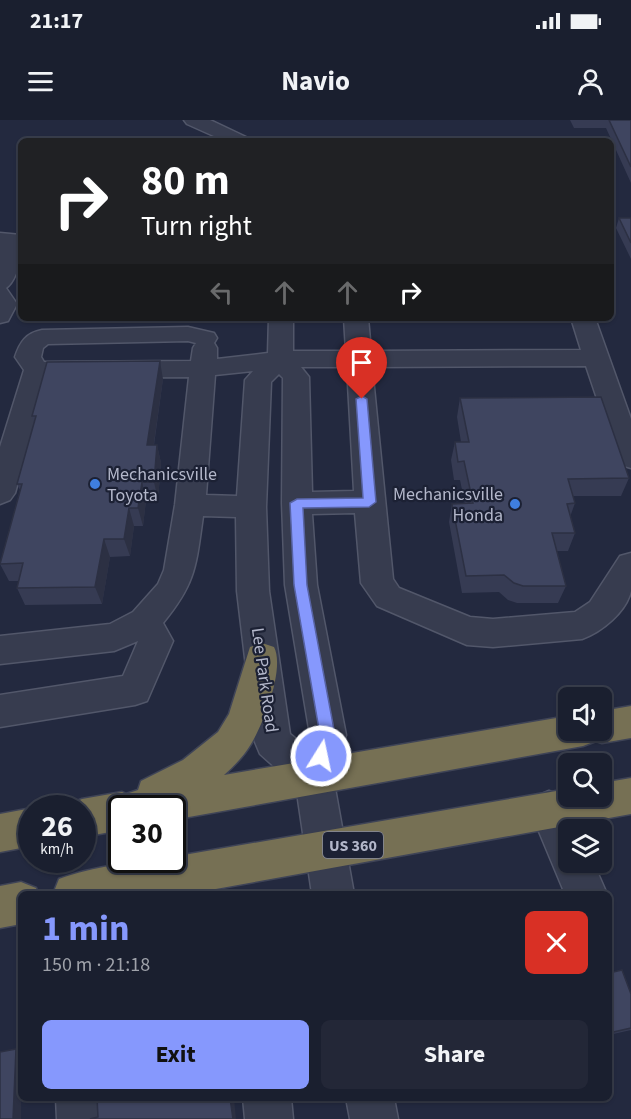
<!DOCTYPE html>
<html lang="en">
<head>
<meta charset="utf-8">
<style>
	body { margin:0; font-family:"Source Sans 3",sans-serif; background:#232737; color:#f1f3f6; height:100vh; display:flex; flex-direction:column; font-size:22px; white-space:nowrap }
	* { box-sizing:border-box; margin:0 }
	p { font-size:20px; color:#9fa2aa }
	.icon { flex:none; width:33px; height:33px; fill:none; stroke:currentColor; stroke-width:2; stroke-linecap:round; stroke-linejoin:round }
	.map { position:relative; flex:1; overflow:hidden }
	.sheet { position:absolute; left:18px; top:771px; width:594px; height:210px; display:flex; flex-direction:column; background:#1a1f2f; border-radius:9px; box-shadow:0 2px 4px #0004,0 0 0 2px #383d4b }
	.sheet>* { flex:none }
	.top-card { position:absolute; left:18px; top:18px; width:596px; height:183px; border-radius:9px; box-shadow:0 2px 4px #0004,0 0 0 2px #383d4b; background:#202124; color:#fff; overflow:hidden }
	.controls { position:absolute; left:558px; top:567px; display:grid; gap:12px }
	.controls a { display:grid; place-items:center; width:54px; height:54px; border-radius:9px; background:#1a1f2f; box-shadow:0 2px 4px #0004,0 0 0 2px #383d4b; font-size:30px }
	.speed { position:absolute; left:18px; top:675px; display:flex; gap:12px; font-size:30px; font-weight:700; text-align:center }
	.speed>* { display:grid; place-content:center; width:78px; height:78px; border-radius:50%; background:#1a1f2f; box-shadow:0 2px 4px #0004,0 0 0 2px #383d4b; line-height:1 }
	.speed small { font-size:15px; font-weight:400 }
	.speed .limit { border:3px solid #111; border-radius:9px; background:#fff; color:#111 }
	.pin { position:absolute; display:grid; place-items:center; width:51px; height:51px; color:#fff; margin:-62px -26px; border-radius:50% 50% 50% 0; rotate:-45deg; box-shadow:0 0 6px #0007 }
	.pin .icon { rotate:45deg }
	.me { position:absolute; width:66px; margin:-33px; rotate:10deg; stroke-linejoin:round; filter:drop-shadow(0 0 4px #0008) }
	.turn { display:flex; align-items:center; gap:21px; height:126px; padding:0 24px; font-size:27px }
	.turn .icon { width:78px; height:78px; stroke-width:2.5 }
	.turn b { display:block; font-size:42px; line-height:51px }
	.lanes { display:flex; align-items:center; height:57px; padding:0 24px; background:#0003; justify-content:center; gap:30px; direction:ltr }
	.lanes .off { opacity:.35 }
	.round { display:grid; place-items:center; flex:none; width:63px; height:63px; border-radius:9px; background:#232737 }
	.head { display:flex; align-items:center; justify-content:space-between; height:102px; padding:0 24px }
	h1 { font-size:36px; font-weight:700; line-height:45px; color:#8698fd }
	.cta { display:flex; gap:12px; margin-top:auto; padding:12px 24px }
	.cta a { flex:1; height:69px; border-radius:9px; background:#8698fd; color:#111; font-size:24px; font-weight:700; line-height:69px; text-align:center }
	.cta a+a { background:#232737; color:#f1f3f6 }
	.status { display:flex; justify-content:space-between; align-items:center; height:42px; padding:0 30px; background:#1a1f2f; direction:ltr }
	.status svg { height:16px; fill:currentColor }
	header { display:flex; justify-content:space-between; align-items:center; height:78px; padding:0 24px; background:#1a1f2f; font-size:27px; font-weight:700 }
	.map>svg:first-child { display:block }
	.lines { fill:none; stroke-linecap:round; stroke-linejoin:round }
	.minor-casing { stroke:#52576a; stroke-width:3 }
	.highway-casing { stroke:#3f4457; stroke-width:3 }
	.minor { fill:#373c4f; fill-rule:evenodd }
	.highway { fill:#767054; fill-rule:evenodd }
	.wall { fill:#363b53 }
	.shaded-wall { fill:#2c3043 }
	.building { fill:#3f4560; stroke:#2c3043; stroke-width:1.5 }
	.route { fill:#8698fd; stroke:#5763a4; stroke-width:1.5 }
	.shop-dot { fill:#3f7fe0; stroke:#1c2134; stroke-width:2 }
	.labels { text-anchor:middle; stroke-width:4.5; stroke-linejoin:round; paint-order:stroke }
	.shield { fill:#1c2134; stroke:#868a9d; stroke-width:1.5 }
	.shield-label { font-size:16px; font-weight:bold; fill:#b3b7ca }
	.poi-label { font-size:18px; fill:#b3b7ca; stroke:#1c2134; text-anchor:start }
	.street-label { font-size:18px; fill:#b3b7ca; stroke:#1c2134 }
</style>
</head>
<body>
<div class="status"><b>21:17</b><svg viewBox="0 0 49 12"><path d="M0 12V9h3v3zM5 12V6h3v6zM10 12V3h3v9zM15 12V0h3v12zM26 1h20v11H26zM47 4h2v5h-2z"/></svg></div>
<header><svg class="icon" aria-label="menu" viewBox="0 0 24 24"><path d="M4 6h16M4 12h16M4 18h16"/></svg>Navio<svg class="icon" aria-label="person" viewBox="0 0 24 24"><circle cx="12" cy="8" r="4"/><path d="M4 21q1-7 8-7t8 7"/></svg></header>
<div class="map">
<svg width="631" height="999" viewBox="0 0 631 999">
	<rect width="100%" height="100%" fill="#23293f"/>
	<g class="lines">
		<g class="minor-casing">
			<path id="minor" d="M184 0H210L246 17 248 21H225L187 4Z
				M0 113 21 115C21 131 20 158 6 168L17 184 8 201 0 203Z
				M269 198H293V231H346L344 198H368L371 231 581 230 571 198H595L631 299V348L621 345 617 338 586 246 372 247 393 459 399 468 470 497 493 499 575 492 590 482 620 436 631 433C631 445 631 459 631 471 626 492 602 512 582 519L493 527 467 525 377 486 361 463 355 393 312 394 317 465 346 615 333 657 354 774H312L296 666 260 634 255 622 237 471 236 397 203 396C196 446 196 463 163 503L173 521 147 581 135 585 0 607V575L123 556 138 521 114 531 0 544V516L110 504 133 492 158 464 164 450 175 385 189 257 47 258 15 373 10 380 0 384V327L24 250 15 237C20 222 26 213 42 210L188 207 214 213 217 218 214 223 217 228V239L268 233ZM188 221 196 223 193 228 191 241 44 242 41 237 43 228 48 224ZM301 247H347L354 371 312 372 309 257ZM253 251 245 260 237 376 206 375 215 255ZM279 254 283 258 282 383 285 465 310 615 306 627 290 614 269 471 266 387 271 262Z
				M549 671 563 677 577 710H568V742H593L607 774H565L530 690 535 677Z
				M56 978H104L105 999H57Z
				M243 978H291L293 999H245Z
				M346 978H394L398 999H350Z"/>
		</g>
		<g class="highway-casing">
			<path id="highway" d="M262 523 274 527C285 548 264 603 251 624 244 636 234 646 224 655L568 596V610H602V591L631 586V618L602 623 596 621 583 626 172 700V688H122V710L82 717V688H67L68 685 82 679 122 672 126 674 138 670 141 661 183 640 218 612 229 594 250 527Z
				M631 658V694L188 774H53L59 759C91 747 139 740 172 740V737L568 669V676H602V663Z
				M32 688V726L0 732V694Z
				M21 762 36 768 38 774H21V804L0 808V766Z"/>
		</g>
		<use href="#minor" class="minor"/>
		<use href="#highway" class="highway"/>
	</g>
	<path class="wall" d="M570 0H631V63L606 8H574Z
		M619 98H631V139L616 108Z
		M163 259 154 325H157L161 343 158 380H146L143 406H134L130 436 110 437 102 484 25 485 17 468 19 461H9L0 444 20 370 17 364 34 302 32 296Z
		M460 278 629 358 621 376H573L575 383 570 397 575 413 568 431H557L566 466 558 483H517L508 480 499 472 462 473 449 402 452 384H465L460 360H454L451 340 455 322H461L457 297Z
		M609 853 631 874V910L609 915Z"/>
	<path class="shaded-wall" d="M160 241 163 259 151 343 147 325Z
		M157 325 161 343 158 380 154 362Z
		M142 362 146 380 143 406 138 388Z
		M129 388 134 406 130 436 124 419Z
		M104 419 110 437 102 484 95 467Z
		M16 929 21 931V999H13Z
		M230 978H234L236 999H233Z"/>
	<path class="building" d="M609 0H631V47Z
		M619 98H631V123Z
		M160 241 147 325H157L154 362H142L138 388H129L124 419H104L95 467 17 468 23 443 0 444 22 364H17L36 296H32L47 242Z
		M601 277 629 358 568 359 575 383 567 384 575 413H552L566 466H523L514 463 504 455 466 456 452 384 473 383 464 341 458 342 455 322H469L460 278Z
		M622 850 631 874V908L609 913V853Z
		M16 929 13 999H0V932Z
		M97 978H230L233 999H90L98 997Z"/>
	<path class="route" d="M362 276 367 279 376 382 369 387 303 388 307 465 335 615 327 641 321 644 316 641 313 636 320 615 294 465 290 383 297 379 363 378 356 279Z"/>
	<g class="shop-dot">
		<circle cx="95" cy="364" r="6"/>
		<circle cx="515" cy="384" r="6"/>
	</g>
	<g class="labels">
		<rect class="shield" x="323" y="712" width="60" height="26" rx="4.5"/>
		<g class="shield-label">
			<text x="353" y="731">US 360</text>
		</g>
		<g class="poi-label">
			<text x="107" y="360">Mechanicsville<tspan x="107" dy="21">Toyota</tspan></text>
			<text x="503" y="380" text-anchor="end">Mechanicsville<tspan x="503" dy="21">Honda</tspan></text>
		</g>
		<g class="street-label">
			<text transform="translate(265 560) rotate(82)" y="6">Lee Park Road</text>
		</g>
	</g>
</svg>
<div class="controls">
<a><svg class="icon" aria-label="sound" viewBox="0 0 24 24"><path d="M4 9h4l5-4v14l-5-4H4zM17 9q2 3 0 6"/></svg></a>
<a><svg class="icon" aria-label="search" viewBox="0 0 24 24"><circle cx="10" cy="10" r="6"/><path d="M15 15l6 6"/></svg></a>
<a><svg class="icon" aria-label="layers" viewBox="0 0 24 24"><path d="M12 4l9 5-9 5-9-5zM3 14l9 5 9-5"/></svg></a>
</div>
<div class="speed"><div>26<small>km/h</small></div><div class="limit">30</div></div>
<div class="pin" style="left:362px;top:279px;background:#d93025"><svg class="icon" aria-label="arrive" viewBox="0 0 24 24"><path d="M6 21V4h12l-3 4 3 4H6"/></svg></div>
<svg class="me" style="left:321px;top:636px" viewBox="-20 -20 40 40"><circle r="17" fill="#8698fd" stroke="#fff" stroke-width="3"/><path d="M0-11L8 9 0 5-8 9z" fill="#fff"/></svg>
<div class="top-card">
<div class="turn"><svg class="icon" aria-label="right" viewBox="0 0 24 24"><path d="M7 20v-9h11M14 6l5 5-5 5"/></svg><div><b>80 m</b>Turn right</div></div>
<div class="lanes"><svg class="icon off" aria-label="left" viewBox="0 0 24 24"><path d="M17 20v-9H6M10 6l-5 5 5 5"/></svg><svg class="icon off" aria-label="ahead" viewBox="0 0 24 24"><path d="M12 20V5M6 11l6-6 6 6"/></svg><svg class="icon off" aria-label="ahead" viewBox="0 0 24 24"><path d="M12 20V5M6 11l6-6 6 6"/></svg><svg class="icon" aria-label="right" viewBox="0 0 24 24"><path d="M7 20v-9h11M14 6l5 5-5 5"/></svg></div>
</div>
<section class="sheet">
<div class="head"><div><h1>1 min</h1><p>150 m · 21:18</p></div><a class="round" style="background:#d93025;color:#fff"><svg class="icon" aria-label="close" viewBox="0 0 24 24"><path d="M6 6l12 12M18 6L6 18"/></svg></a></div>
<div class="cta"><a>Exit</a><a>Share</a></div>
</section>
</div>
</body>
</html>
